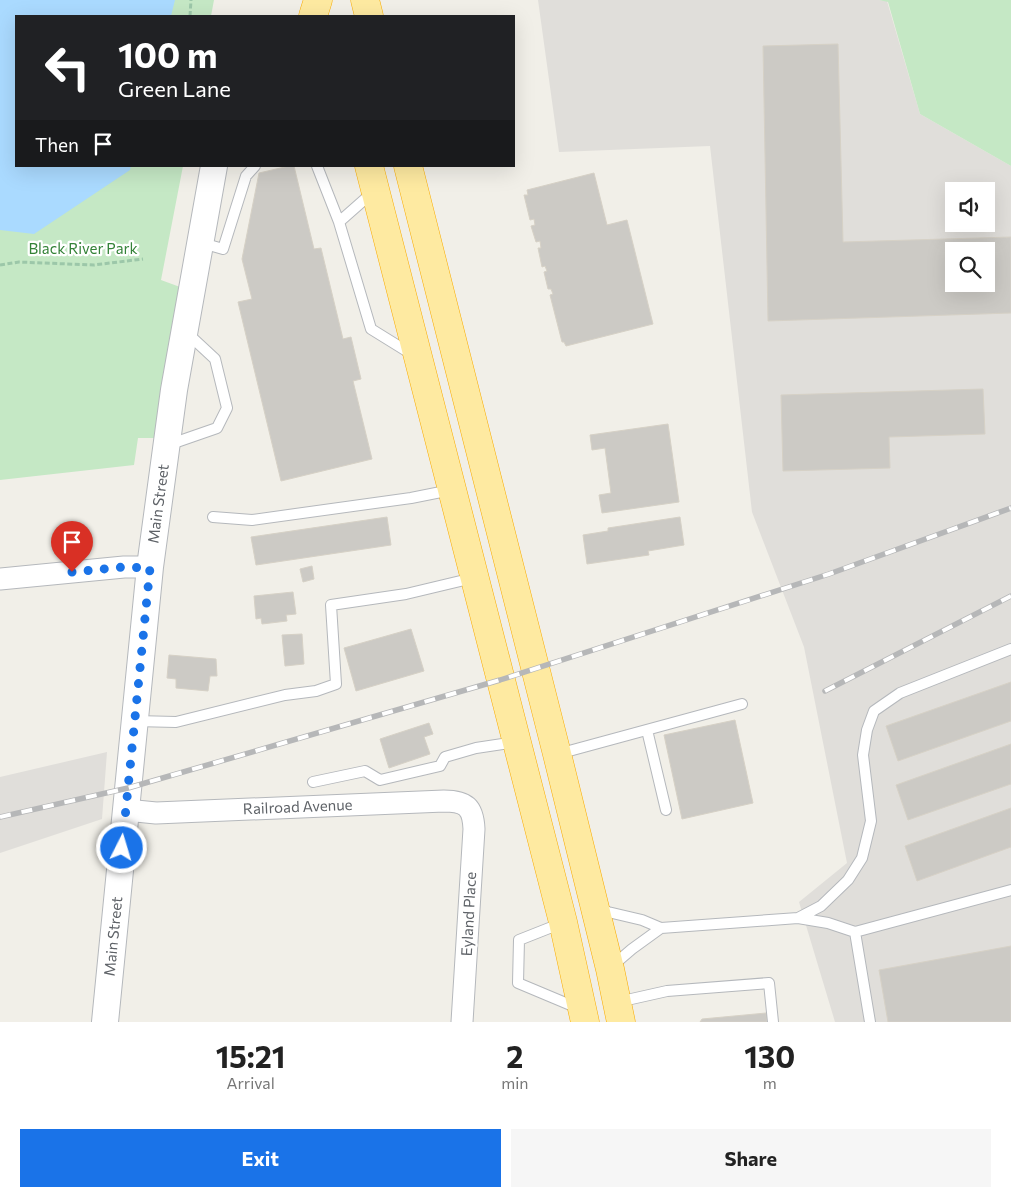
<!DOCTYPE html>
<html lang="en">
<head>
<meta charset="utf-8">
<style>
	body { margin:0; font-family:Commissioner,sans-serif; background:#f6f6f6; color:#222; height:100vh; display:flex; flex-direction:column; font-size:19px; white-space:nowrap }
	* { box-sizing:border-box; margin:0 }
	p { font-size:16px; color:#767676 }
	.icon { flex:none; width:28px; height:28px; fill:none; stroke:currentColor; stroke-width:2; stroke-linecap:round; stroke-linejoin:round }
	.map { position:relative; height:1022px; overflow:hidden }
	.panel { display:flex; flex-direction:column; background:#fff; flex:1 }
	.panel>* { flex:none }
	.top-card { position:absolute; left:15px; top:15px; width:500px; height:152px; border-radius:0px; box-shadow:0 5px 20px #0002; background:#202124; color:#fff; overflow:hidden }
	.controls { position:absolute; left:945px; top:182px; display:grid; gap:10px }
	.controls a { display:grid; place-items:center; width:50px; height:50px; border-radius:0px; background:#fff; box-shadow:0 5px 20px #0002; font-size:25px }
	.pin { position:absolute; display:grid; place-items:center; width:42px; height:42px; color:#fff; margin:-51px -21px; border-radius:50% 50% 50% 0; rotate:-45deg; box-shadow:0 0 5px #0007 }
	.pin .icon { rotate:45deg }
	.me { position:absolute; width:55px; margin:-28px; rotate:5deg; stroke-linejoin:round; filter:drop-shadow(0 0 4px #0008) }
	.turn { display:flex; align-items:center; gap:18px; height:105px; padding:0 20px; font-size:22px }
	.turn .icon { width:65px; height:65px; stroke-width:2.5 }
	.turn b { display:block; font-size:35px; line-height:42px }
	.then { display:flex; align-items:center; height:48px; padding:0 20px; background:#0003; gap:10px; font-size:19px }
	.eta { display:flex; justify-content:space-evenly; align-items:center; height:85px; text-align:center }
	.eta b { font-size:30px; font-weight:700; line-height:35px }
	.primary-button { display:flex; gap:10px; margin-top:auto; padding:10px 20px }
	.primary-button a { flex:1; height:58px; border-radius:0px; background:#1a73e8; color:#fff; font-size:20px; font-weight:700; line-height:58px; text-align:center }
	.primary-button a+a { background:#f6f6f6; color:#222 }
	.map>svg:first-child { display:block }
	.industrial { fill:#e0deda; fill-rule:evenodd }
	.green { fill:#c5e8c5 }
	.water { fill:#aadaff }
	.building { fill:#cccac5; stroke:#d6d1c6; fill-rule:evenodd }
	.lines { fill:none; stroke-linecap:round; stroke-linejoin:round }
	.service-casing { stroke:#b5b8bc; stroke-width:12 }
	.minor-casing { stroke:#b5b8bc; stroke-width:23 }
	.tertiary-casing { stroke:#b5b8bc; stroke-width:28 }
	.trunk-casing { stroke:#f9ab00; stroke-width:29 }
	.path { stroke:#9cc7a9; stroke-width:3; stroke-dasharray:5 2.5; stroke-linecap:butt }
	.service { stroke:#fff; stroke-width:10 }
	.minor { stroke:#fff; stroke-width:21 }
	.tertiary { stroke:#fff; stroke-width:26 }
	.trunk { stroke:#feeaa1; stroke-width:28 }
	.rail-casing { stroke:#b6b7b8; stroke-width:5.5 }
	.rail { stroke:#fff; stroke-width:4; stroke-dasharray:11; stroke-linecap:butt }
	.route { stroke:#1a73e8; stroke-width:9; stroke-dasharray:0 16.2 }
	.labels { text-anchor:middle; stroke-width:4.5; stroke-linejoin:round; paint-order:stroke }
	.park-label { font-size:15px; fill:#348238; stroke:#fff }
	.street-label { font-size:15px; fill:#5f6368; stroke:#fff }
</style>
</head>
<body>
<div class="map">
<svg width="1011" height="1022" viewBox="0 0 1011 1022">
	<rect width="100%" height="100%" fill="#f1efe8"/>
	<path class="industrial" d="M538 0H879L887 1 920 114 1011 166V1022H835L799 902 847 863 804 647 752 512 710 146 559 152ZM954 191H986V224H954ZM954 251H986V284H954Z
		M107 752 102 819 0 853V777Z"/>
	<path class="green" d="M0 0H214L211 16H16V166H183L161 280 180 287 157 438H138L134 465 0 480Z
		M879 0H1011V166L920 114 888 2Z"/>
	<path class="water" d="M0 0H175L171 16H16V166H131L130 170 34 234 0 230Z"/>
	<path class="building" d="M838 44 843 242 1011 237V313L768 321 763 46ZM954 251H986V284H954Z
		M289 166H294L314 249 321 248 343 339 351 337 361 379 353 381 372 459 281 481 238 302 252 299 242 259 259 173Z
		M594 173 607 225 627 220 653 324 566 346 564 342H562L550 295 553 294 551 289H548L544 272 547 271 545 266 542 267 538 248H541L540 241 536 242 531 226 535 225 534 219 530 220 524 195H528L527 190Z
		M983 389 985 434 889 437 890 468 783 471 781 395Z
		M668 424 679 502 602 513 599 495 611 493 605 448 592 450 590 435Z
		M387 517 391 545 256 565 251 537Z
		M680 517 684 545 648 551 649 555 587 564 583 535 608 531V528Z
		M312 566 314 579 303 582 300 569Z
		M293 592 296 614 286 615 287 621 262 624 261 618 256 619 254 596Z
		M411 629 424 671 356 691 344 648Z
		M302 634 304 664 285 666 282 635Z
		M169 655 216 659 217 676H210L208 691 176 688V679L167 678Z
		M1011 682V721L898 761 886 726Z
		M735 720 753 803 682 819 664 735Z
		M429 723 433 734 424 737 430 754 389 768 380 739Z
		M1011 744V784L908 820 896 785Z
		M1011 808V847L917 881 905 846Z
		M1011 946V1022H888L879 970Z
		M766 1013 767 1022H700L702 1019Z"/>
	<g class="lines">
		<g class="service-casing">
			<path id="service" d="M317 166 339 222 373 192
				M339 222 371 329 413 355
				M202 243 223 249 246 176 255 166
				M168 445 217 428 227 408 215 359 187 333
				M213 517 252 520 411 498 451 490
				M135 721 176 722 285 695 316 691 336 684 331 605 406 594 473 578
				M647 730 666 810
				M558 754 742 704
				M313 782 365 771 380 780 440 766 445 757 476 748 516 742
				M598 907 608 912 642 920 661 928 798 918 828 923 855 932 1011 890
				M798 918 821 906 848 880 862 858 871 821 863 755 867 730 874 711 900 693 1011 649
				M562 923 519 940 518 983 580 1009
				M855 932 870 1022
				M611 967 632 949 661 928
				M618 1002 667 991 769 983 773 1022"/>
		</g>
		<g class="minor-casing">
			<g id="minor">
				<path d="M0 579 124 567H150"/>
				<path id="s1" d="M126 810 156 813 444 801C466 801 473 807 474 829L462 1022"/>
			</g>
		</g>
		<g class="tertiary-casing">
			<g id="tertiary">
				<path id="s2" d="M105 1022 150 567 174 390 214 166"/>
			</g>
		</g>
		<g class="trunk-casing">
			<path id="trunk" d="M365 0 369 16
				M313 16 318 0
				M369 166 563 922 585 1022
				M408 166 557 754 610 969 621 1022"/>
		</g>
		<path class="path" d="M190 16 191 0
			M0 265 19 262 94 265 143 259"/>
		<use href="#service" class="service"/>
		<use href="#minor" class="minor"/>
		<use href="#tertiary" class="tertiary"/>
		<use href="#trunk" class="trunk"/>
		<g class="rail-casing">
			<path id="rail" d="M825 691 1011 596
				M0 817 128 788 500 680 829 574 1011 508"/>
		</g>
		<use href="#rail" class="rail"/>
	</g>
	<g class="lines">
		<path class="route" d="M72 572 124 567 150 568 122 848"/>
	</g>
	<g class="labels">
		<g class="park-label">
			<text x="83" y="254">Black River Park</text>
		</g>
		<g class="street-label">
			<text dy="5" stroke="none"><textPath href="#s2" startOffset="521">Main Street</textPath></text>
			<text dy="5" stroke="none"><textPath href="#s1" startOffset="172">Railroad Avenue</textPath></text>
			<text transform="translate(469 914) rotate(-87)" y="5">Eyland Place</text>
			<text dy="5" stroke="none"><textPath href="#s2" startOffset="86">Main Street</textPath></text>
		</g>
	</g>
</svg>
<div class="controls">
<a><svg class="icon" aria-label="sound" viewBox="0 0 24 24"><path d="M4 9h4l5-4v14l-5-4H4zM17 9q2 3 0 6"/></svg></a>
<a><svg class="icon" aria-label="search" viewBox="0 0 24 24"><circle cx="10" cy="10" r="6"/><path d="M15 15l6 6"/></svg></a>
</div>
<div class="pin" style="left:72px;top:572px;background:#d93025"><svg class="icon" aria-label="arrive" viewBox="0 0 24 24"><path d="M6 21V4h12l-3 4 3 4H6"/></svg></div>
<svg class="me" style="left:122px;top:848px" viewBox="-20 -20 40 40"><circle r="17" fill="#1a73e8" stroke="#fff" stroke-width="3"/><path d="M0-11L8 9 0 5-8 9z" fill="#fff"/></svg>
<div class="top-card">
<div class="turn"><svg class="icon" aria-label="left" viewBox="0 0 24 24"><path d="M17 20v-9H6M10 6l-5 5 5 5"/></svg><div><b>100 m</b>Green Lane</div></div>
<div class="then">Then<svg class="icon" aria-label="arrive" viewBox="0 0 24 24"><path d="M6 21V4h12l-3 4 3 4H6"/></svg></div>
</div>
</div>
<section class="panel">
<div class="eta">
<div><b>15:21</b><p>Arrival</p></div>
<div><b>2</b><p>min</p></div>
<div><b>130</b><p>m</p></div>
</div>
<div class="primary-button"><a>Exit</a><a>Share</a></div>
</section>
</body>
</html>
